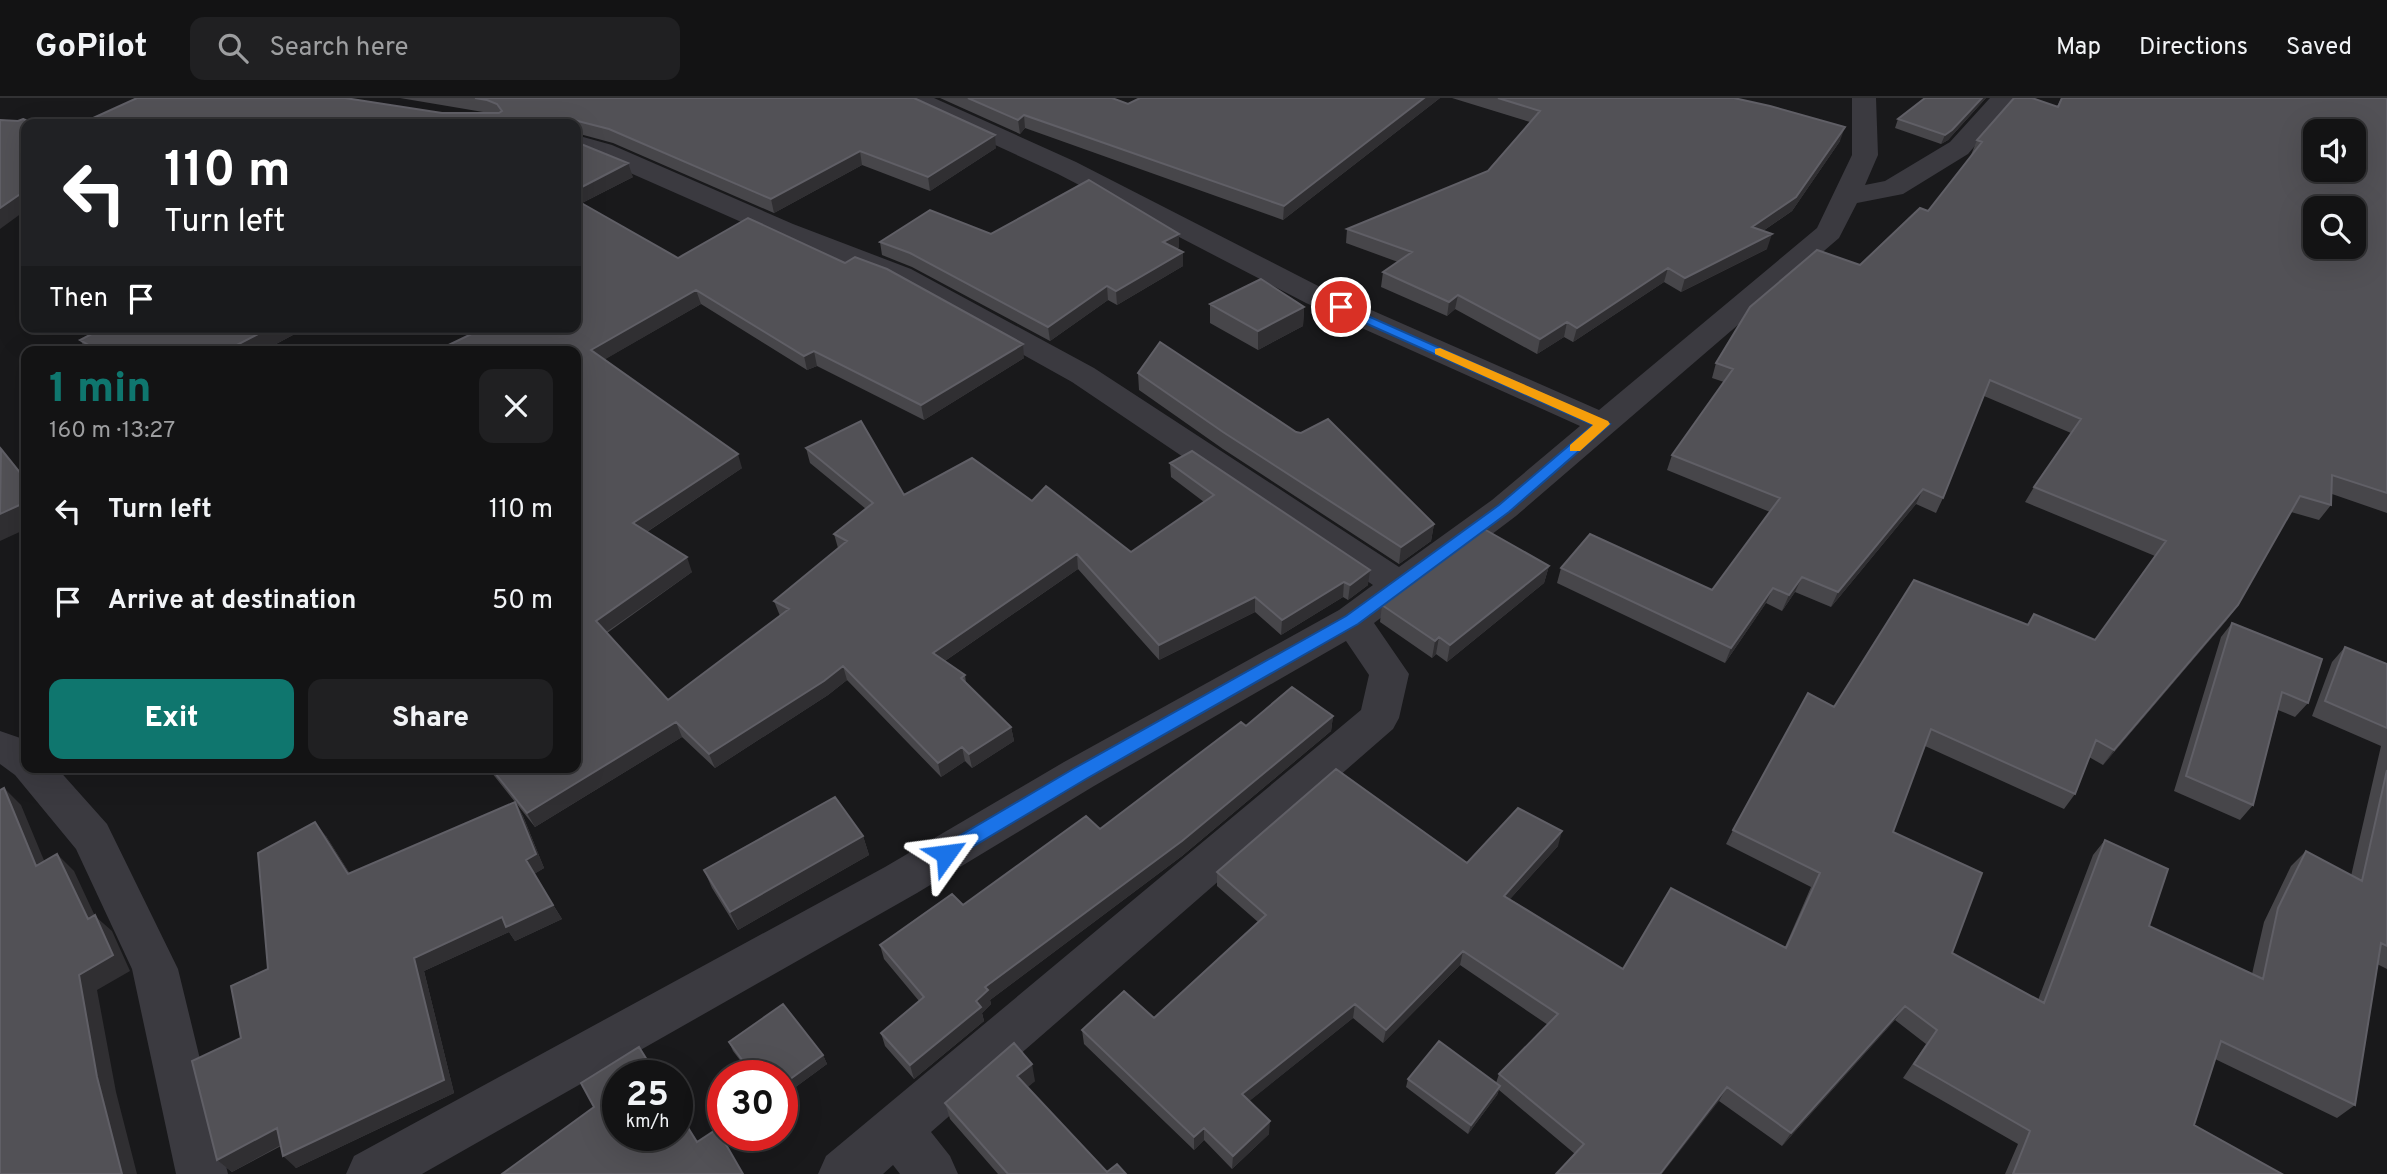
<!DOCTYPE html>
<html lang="en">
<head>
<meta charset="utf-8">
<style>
	body { margin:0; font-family:Overpass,sans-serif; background:#202022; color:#f1f3f6; height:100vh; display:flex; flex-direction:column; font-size:26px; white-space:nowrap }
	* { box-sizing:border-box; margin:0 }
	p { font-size:23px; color:#9d9ea0 }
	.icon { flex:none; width:38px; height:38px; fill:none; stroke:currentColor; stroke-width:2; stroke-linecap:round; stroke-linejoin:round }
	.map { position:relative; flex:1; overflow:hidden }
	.drawer { position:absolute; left:21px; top:248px; width:560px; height:427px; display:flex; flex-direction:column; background:#131314; border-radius:14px; box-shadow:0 7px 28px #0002,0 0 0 2px #323234 }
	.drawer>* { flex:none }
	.banner { position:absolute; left:21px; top:21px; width:560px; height:214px; border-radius:14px; box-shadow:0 7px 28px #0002,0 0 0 2px #323234; background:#202124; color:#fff; overflow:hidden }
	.buttons { position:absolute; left:2303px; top:21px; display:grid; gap:14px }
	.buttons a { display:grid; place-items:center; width:63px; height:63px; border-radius:14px; background:#131314; box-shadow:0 7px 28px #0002,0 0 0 2px #323234; font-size:35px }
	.speed { position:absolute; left:602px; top:962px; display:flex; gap:14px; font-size:35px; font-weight:700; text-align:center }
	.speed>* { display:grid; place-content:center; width:91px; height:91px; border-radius:50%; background:#131314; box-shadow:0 7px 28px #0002,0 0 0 2px #323234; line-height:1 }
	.speed small { font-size:18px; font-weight:400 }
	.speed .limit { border:10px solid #d22; background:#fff; color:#111 }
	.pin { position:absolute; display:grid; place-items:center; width:60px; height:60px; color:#fff; margin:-30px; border:4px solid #fff; border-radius:50%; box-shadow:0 2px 7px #0007 }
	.me { position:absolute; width:77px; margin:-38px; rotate:59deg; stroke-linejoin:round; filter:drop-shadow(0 0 5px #0008) }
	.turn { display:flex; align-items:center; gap:24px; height:147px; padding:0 28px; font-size:32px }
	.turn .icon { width:91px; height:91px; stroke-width:2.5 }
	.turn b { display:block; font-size:49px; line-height:60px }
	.then { display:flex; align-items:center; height:66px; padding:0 28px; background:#0003; gap:14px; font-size:26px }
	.round { display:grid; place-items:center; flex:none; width:74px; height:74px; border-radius:14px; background:#202022 }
	.overview { display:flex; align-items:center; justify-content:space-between; height:119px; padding:0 28px }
	h1 { font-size:42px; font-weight:800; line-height:52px; color:#0f766e }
	.action { display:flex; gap:14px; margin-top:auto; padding:14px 28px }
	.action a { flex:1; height:80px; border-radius:14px; background:#0f766e; color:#fff; font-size:28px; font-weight:800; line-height:80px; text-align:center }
	.action a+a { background:#202022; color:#f1f3f6 }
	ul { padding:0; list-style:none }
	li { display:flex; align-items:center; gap:21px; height:91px; padding:0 28px }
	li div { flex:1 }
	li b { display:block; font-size:26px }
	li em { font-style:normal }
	header { display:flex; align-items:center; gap:42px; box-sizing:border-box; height:98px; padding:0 35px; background:#131314; border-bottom:2px solid #323234 }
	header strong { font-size:33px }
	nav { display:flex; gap:38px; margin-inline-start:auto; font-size:24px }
	.search { width:490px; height:63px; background:#202022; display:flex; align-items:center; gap:18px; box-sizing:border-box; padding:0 24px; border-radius:14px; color:#9d9ea0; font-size:26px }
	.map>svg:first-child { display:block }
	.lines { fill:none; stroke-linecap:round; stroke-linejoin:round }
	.street { fill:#3b3a40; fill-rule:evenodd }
	.wall { fill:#47464a }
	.shaded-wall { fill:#302f32 }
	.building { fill:#525156; stroke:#605f66; stroke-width:2; fill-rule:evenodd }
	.route { fill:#1a73e8; stroke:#114b97; stroke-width:2 }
	.slow { fill:#f59e0b }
</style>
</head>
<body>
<header>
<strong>GoPilot</strong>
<div class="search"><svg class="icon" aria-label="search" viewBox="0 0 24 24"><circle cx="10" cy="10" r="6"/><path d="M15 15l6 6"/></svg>Search here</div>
<nav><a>Map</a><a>Directions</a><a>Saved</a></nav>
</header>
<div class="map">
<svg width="2387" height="1076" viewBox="0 0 2387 1076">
	<rect width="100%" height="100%" fill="#19191b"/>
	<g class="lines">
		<path class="street" d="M901 0H934L1076 64 1328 193 1599 312 1817 130 1852 57V0H1876L1878 57 1865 87 1885 83 1950 44 1990 0H2016L1968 56 1903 96 1857 105 1839 140 1516 418 1374 525 1409 576 1399 620 1393 631 931 1034 950 1058 958 1076H900L893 1067 883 1076H818L826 1058 1361 612 1369 577 1346 543 1094 688 917 795 422 1076H346L354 1058 885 769 1064 664 1339 512 1373 487 1072 284 891 183 773 138 594 59 576 53V37L612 47 793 126 911 171 1094 270 1399 469 1492 402 1580 328 1306 205 1058 76 904 5Z
			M0 633 26 642V670H57L107 726 178 871 228 1076H176L132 871 76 751 15 677 0 666Z"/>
	</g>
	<path class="wall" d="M400 0H914L996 50 930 93 862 67 774 115 613 45 576 35V26H80L442 15H489Z
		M940 0H1112L1128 6 1140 0H1440L1283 122 1025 30 1020 36Z
		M1452 0H1734L1840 43 1792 113 1763 133 1767 151 1681 194 1664 184 1573 244 1564 239 1537 256 1455 211 1447 218 1381 189 1383 174 1398 164 1346 145 1347 131 1488 73 1530 24Z
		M1925 0H1986L1948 42 1941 46 1895 30 1898 21Z
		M2061 0H2387V415L2332 396 2331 407 2319 422 2291 414 2238 507 2226 523 2103 667 2089 659 2075 696 2064 711 1925 648 1893 734 1952 855 2038 902 2093 757 2105 742 2149 828 2252 876 2264 824 2291 768 2306 753 2351 778 2381 648 2312 618 2332 564 2345 549 2387 566V871L2377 866 2355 1007 2337 1020 2215 961 2194 1027 2282 1076H2005L2018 1046 1903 980 1926 946 1895 922 1782 1048 1719 1003 1575 1056 1499 992 1497 997 1468 1036 1406 989 1408 981 1496 985 1499 976 1548 927 1460 867 1383 945 1353 920 1249 1003 1269 1036 1232 1071 1204 1042 1194 1052 1084 946 1082 932 1154 920 1258 824 1217 788V774L1467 765 1558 748 1510 801 1623 871 1785 849 1811 789 1726 746 1733 732 1834 609 2027 527 2034 516 2095 542 2155 458 2025 404 2034 389 2071 335 1984 298 1943 400 1936 415 1916 406 1831 509 1795 494 1782 513 1766 505 1725 565 1557 485 1561 470 1712 492 1770 414 1667 372 1672 357 1724 284 1712 280 1716 265 1860 167 1928 113 1972 57H1971L1977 42 2057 9Z
		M576 44 633 79 582 105 678 160 1024 260 924 322 817 268 807 272 701 206 605 261 742 370 647 434 692 474 607 535 668 602 780 518 774 503 838 450 834 436 866 411 810 365 806 350 904 397 1032 403 1131 454 1204 404 1171 379 1170 365 1368 487 1348 502 1343 499 1281 537 1255 514 1159 562 1078 471 945 563 965 577 966 585 1011 629 1014 643 972 670 965 663 941 679 847 582 828 597 715 670 682 639 535 729 516 705 523 718 544 770 534 776 562 821 515 843 509 834 424 873 454 995 296 1070 281 1048 232 1074 217 1062 241 940 268 871 326 738 350 776 515 704 488 670H576V254L480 232 476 229H576Z
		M991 136H1179V149L1177 151 1183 154V168L1117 207 1108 202 1050 243 912 169 882 157 880 144Z
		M1210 206 1304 209 1303 228 1258 252 1210 225Z
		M105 229H308L261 254H88L80 242Z
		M1138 275 1296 334 1434 426 1431 443 1399 466 1223 351 1139 292Z
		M1549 468 1544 485 1447 564 1436 556 1432 560 1380 524 1382 507Z
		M2232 525 2308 605 2295 619 2278 612 2253 707 2240 722 2174 693 2221 539Z
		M1333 618 1331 633 1182 758 990 902 991 906 982 915 984 923 914 981 885 948 881 935 919 903 884 861 880 847 963 807 1100 731 1246 628Z
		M863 738 869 757 738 832 712 790 704 772Z
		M729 944 823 957 827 966 782 999V978H752L733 953Z
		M1035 983 1027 989 1107 1074 1126 1076H998L950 1021 945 1005Z"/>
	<path class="shaded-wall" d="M1424 0H1440L1283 122 1284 108Z
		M1982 0H1986L1948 42 1941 46 1945 37Z
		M1024 17 1025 30 1020 36 1018 22Z
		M1845 29 1840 43 1792 113 1748 143 1752 129Z
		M995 37 996 50 930 93 928 79Z
		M860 53 862 67 774 115 771 101Z
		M628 65 633 79 576 108V92Z
		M26 92V112L0 131V110Z
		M1179 136V149L1164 157 1163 144Z
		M1772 136 1767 151 1681 194 1685 180Z
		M1183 154V168L1117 207 1116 193Z
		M1668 170 1664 184 1573 244 1577 230Z
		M1107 188 1108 202 1050 243 1048 229Z
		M696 192 701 206 597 266 591 252Z
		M1458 197 1455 211 1447 218 1449 204Z
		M1304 209 1303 228 1258 252V233Z
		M1567 224 1564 239 1537 256 1540 241Z
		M272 229H308L261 254H230L229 251Z
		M1023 246 1024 260 924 322 921 307Z
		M814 253 817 268 807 272 804 258Z
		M738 356 742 370 639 439 633 425Z
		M1923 391 1916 406 1831 509 1838 494Z
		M26 404V431L0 443V416Z
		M1434 426 1431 443 1399 466 1401 449Z
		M1077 456 1078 471 936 569 933 555Z
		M687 459 692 474 602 537 596 523Z
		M1549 468 1544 485 1447 564 1450 547Z
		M1370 472 1368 487 1348 502 1350 487Z
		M1802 479 1795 494 1782 513 1789 497Z
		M1344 484 1343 499 1281 537 1282 522Z
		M1773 490 1766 505 1725 565 1731 550Z
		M1255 499V514L1159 562V547Z
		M2238 507 2226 523 2103 667 2114 652Z
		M1439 539 1436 556 1432 560 1435 543Z
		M843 568 847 582 828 597 715 670 709 656Z
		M1333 618 1331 633 1182 758 990 902 991 906 982 915 984 923 914 981 910 967 976 903 985 889Z
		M676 624 682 639 535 729 527 715Z
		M1011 629 1014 643 972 670 969 656Z
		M962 649 965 663 941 679 938 665Z
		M381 670H391L384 674Z
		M4 690 21 707 53 784 36 768Z
		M515 704 523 718 544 770 534 776 526 762Z
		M315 724 326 738 359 790 348 776Z
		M1562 733 1558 748 1500 812 1504 798Z
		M863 738 869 757 738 832 730 814Z
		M57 756 74 773 95 818 112 833 130 873 97 892 116 994 137 1076H122L97 979 79 877 88 821Z
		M553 807 562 821 515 843 509 834 424 873 454 995 296 1070 283 1058 414 860 502 819Z
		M1463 853 1460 867 1383 945 1386 932Z
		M1355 906 1353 920 1242 1009V996Z
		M1905 908 1895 922 1782 1048 1791 1035Z
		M823 957 827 966 782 999V987Z
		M1032 966 1035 983 1021 995 1017 978Z
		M1500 988 1497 997 1468 1036 1471 1027Z
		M1727 989 1719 1003 1662 1076H1660Z
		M1270 1023 1269 1036 1232 1071 1233 1058Z
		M277 1030 290 1042 232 1074 217 1062Z
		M1204 1030V1042L1194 1052V1039Z"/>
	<path class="building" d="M137 0H345L442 15H499L502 13 497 6 487 2 475 0H914L995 37 928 79 860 53 771 101 609 31 570 21V26H80Z
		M968 0H1112L1128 6 1140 0H1424L1284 108 1024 17 1018 22Z
		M1498 0H1734L1770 8 1845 29 1796 99 1752 129 1772 136 1685 180 1668 170 1577 230 1567 224 1540 241 1458 197 1449 204 1383 174 1412 154 1347 131 1488 73 1540 13Z
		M1925 0H1982L1952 32 1945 37 1898 21Z
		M2014 0H2032L2058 9 2062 0H2387V395L2332 377 2331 407 2300 398 2238 507 2114 652 2096 642 2075 696 1931 631 1893 734 1982 775 1952 855 2044 905 2105 742 2168 771 2149 828 2263 881 2278 810 2306 753 2362 783 2387 672V848L2381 845 2355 1007 2221 943 2194 1027 2282 1076H2013L2030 1033 1914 966 1937 932 1905 908 1791 1035 1727 989 1660 1076H1556L1584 1046 1499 976 1558 916 1463 853 1386 932 1355 906 1242 996 1270 1023 1233 1058 1204 1030 1194 1039 1082 932 1124 893 1154 920 1266 817 1217 774 1336 671 1467 765 1518 710 1562 733 1504 798 1623 871 1671 790 1786 850 1820 775 1733 732 1808 595 1834 609 1914 482 2028 527 2034 516 2095 542 2166 443 2034 389 2081 321 1990 282 1943 400 1923 391 1838 494 1802 479 1789 497 1773 490 1731 550 1561 470 1590 436 1712 492 1780 400 1672 357 1733 271 1716 265 1750 209 1817 152 1860 167 1920 110 1928 113 1982 44 1977 42ZM2315 33H2354V72H2315ZM2315 110H2354V149H2315Z
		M23 21 30 24 67 26H26V92L0 110V22L18 23Z
		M576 44 628 65 576 92Z
		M1089 82 1179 136 1163 144 1183 154 1116 193 1107 188 1048 229 910 155 880 144 930 112 991 136Z
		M576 102 678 160 748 120 845 165 855 159 887 171 1023 246 921 307 814 253 804 258 696 192 591 252 738 356 633 425 687 459 596 523 668 602 789 511 774 503 847 443 834 436 873 405 806 350 861 323 904 397 972 360 1032 403 1046 388 1131 454 1214 397 1170 365 1192 353 1370 472 1350 487 1344 484 1282 522 1255 499 1159 547 1077 456 933 555 965 577 961 580 1011 629 969 656 962 649 938 665 843 568 824 583 709 656 676 624 527 715 491 670H576V482L580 480 576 476V254H434L486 229H576Z
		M1261 181 1304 209 1258 233 1210 206Z
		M105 229H272L229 251 231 254H101L80 242Z
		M1160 244 1296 334 1301 335 1328 321 1434 426 1401 449 1223 334 1138 275Z
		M1 351 26 382V404L0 416Z
		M1484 431 1549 468 1450 547 1439 539 1435 543 1382 507Z
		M2232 525 2322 561 2308 605 2282 594 2253 707 2186 678Z
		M2345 549 2387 566V630L2325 603Z
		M1292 589 1333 618 1182 743 985 889 988 892 976 903 981 909 910 967 881 935 924 899 880 847 952 796 963 807 1086 718 1100 731 1241 624 1246 628Z
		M4 690 36 768 57 756 88 821 95 817 113 857 79 877 97 979 122 1076H0V692Z
		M835 699 863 738 730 814 704 772Z
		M515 704 536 756 526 762 553 807 506 829 502 819 414 860 444 982 283 1058 277 1030 217 1062 192 963 241 940 231 888 268 871 258 755 315 724 348 776Z
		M783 906 823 957 782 987V978H754L729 944Z
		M1439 943 1500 988 1471 1027 1408 981Z
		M1014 945 1032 966 1017 978 1107 1074 1117 1066 1126 1076H1008L945 1005Z
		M639 949 657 978H618V1038H677V1012L697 1044 717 1031 743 1076H502L594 1009 581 985Z"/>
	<path class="route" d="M1341 206 1610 326 1509 414 1358 526 1086 681 952 761 946 763 939 761 936 756 939 750 1073 671 1346 518 1499 407 1593 327 1336 212V207Z"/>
	<path class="slow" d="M1440 250 1608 323 1610 326 1580 353H1570V347L1593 327 1435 256V251Z"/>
</svg>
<div class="buttons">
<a><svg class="icon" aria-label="sound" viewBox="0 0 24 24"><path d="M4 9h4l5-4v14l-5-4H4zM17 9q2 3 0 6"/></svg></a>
<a><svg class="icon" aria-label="search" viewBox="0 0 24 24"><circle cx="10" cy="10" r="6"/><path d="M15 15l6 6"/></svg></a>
</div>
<div class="speed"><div>25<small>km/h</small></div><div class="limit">30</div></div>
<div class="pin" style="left:1341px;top:209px;background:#d93025"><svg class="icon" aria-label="arrive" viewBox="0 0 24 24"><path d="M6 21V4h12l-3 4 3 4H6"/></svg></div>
<svg class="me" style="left:946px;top:756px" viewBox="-20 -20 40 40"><path d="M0-17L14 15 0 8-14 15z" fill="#1a73e8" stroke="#fff" stroke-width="4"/></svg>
<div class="banner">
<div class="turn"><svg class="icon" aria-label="left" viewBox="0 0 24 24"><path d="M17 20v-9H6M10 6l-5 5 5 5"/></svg><div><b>110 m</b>Turn left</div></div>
<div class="then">Then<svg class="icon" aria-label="arrive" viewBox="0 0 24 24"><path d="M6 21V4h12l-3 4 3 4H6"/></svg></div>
</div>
<section class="drawer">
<div class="overview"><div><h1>1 min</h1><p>160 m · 13:27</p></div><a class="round"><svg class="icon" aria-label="close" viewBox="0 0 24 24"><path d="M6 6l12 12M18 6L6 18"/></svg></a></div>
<ul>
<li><svg class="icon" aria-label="left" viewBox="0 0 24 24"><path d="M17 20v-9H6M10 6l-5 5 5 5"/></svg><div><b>Turn left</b></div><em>110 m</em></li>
<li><svg class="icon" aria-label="arrive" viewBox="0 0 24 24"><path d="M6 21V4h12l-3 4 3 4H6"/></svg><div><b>Arrive at destination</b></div><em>50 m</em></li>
</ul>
<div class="action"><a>Exit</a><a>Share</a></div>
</section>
</div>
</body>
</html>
